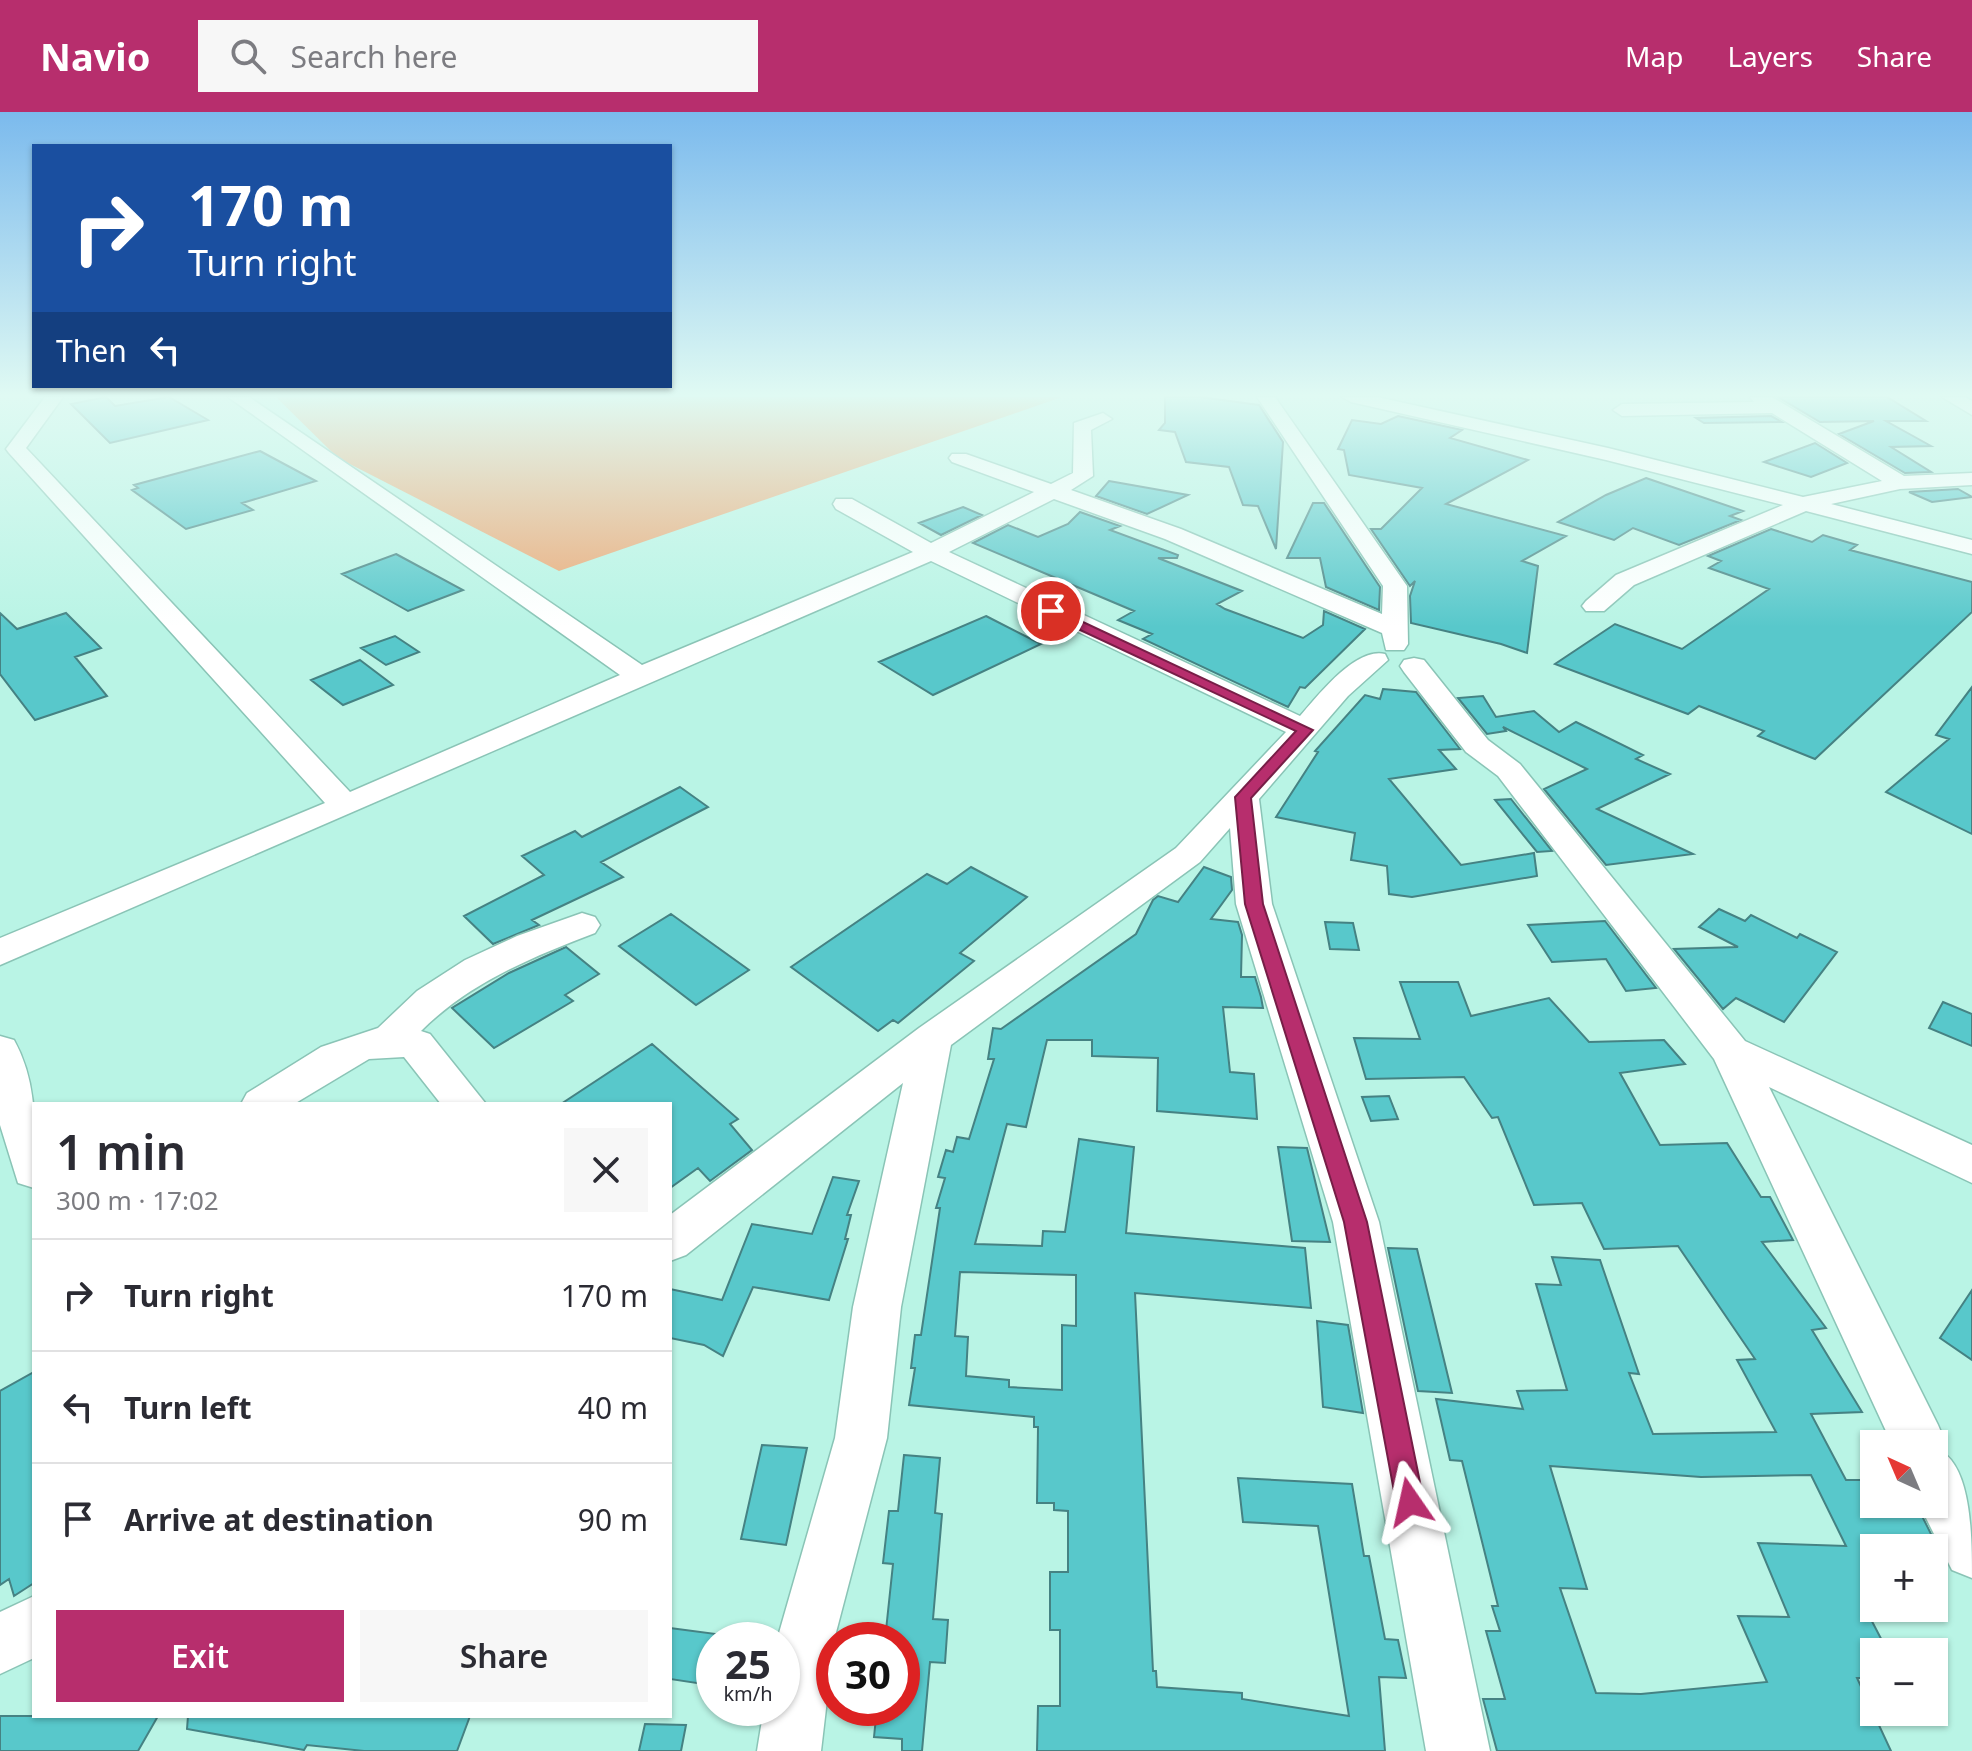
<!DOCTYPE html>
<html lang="en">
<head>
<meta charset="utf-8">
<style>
	body { margin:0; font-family:"Noto Sans",sans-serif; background:#f7f7f7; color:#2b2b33; height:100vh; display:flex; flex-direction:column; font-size:30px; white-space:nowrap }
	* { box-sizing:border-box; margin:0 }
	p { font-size:26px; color:#7c7c81 }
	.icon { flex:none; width:44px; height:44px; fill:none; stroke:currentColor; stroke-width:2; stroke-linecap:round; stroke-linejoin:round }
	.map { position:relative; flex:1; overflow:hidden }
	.side { position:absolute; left:32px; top:990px; width:640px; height:616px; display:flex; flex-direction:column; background:#fff; border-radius:0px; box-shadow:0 2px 6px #0004 }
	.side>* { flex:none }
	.top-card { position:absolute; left:32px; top:32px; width:640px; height:244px; border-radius:0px; box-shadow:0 2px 6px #0004; background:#1a4fa0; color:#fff; overflow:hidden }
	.needle { width:52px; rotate:316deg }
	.buttons { position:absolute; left:1860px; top:1318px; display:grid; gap:16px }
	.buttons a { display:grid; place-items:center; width:88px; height:88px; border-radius:0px; background:#fff; box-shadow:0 2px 6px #0004; font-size:40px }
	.speed { position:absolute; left:696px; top:1510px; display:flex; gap:16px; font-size:40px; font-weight:700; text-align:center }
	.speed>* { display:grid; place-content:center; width:104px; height:104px; border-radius:50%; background:#fff; box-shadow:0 2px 6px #0004; line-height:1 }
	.speed small { font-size:20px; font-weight:400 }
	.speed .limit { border:12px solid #d22; background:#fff; color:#111 }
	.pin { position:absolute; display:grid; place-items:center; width:68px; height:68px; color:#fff; margin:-34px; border:4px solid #fff; border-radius:50%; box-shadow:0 2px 8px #0007 }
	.me { position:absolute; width:88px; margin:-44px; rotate:349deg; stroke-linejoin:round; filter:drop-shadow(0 0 6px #0008) }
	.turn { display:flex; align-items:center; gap:28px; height:168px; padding:0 24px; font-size:36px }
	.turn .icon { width:104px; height:104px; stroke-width:2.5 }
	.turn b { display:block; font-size:56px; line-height:68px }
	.then { display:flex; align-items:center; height:76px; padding:0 24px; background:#0003; gap:16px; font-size:30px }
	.round { display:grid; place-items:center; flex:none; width:84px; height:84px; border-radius:0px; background:#f7f7f7 }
	.head { display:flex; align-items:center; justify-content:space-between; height:136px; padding:0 24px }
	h1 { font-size:48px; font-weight:600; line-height:60px }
	.primary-button { display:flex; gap:16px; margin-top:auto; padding:16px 24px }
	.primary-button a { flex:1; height:92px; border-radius:0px; background:#b72e6d; color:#fff; font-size:32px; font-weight:600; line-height:92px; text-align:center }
	.primary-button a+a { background:#f7f7f7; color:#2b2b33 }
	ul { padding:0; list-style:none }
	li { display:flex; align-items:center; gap:24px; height:112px; padding:0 24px; border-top:2px solid #e1e1e2 }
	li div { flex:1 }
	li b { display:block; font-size:30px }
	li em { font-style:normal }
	header { display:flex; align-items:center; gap:48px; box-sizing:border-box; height:112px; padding:0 40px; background:#b72e6d; color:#fff }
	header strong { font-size:38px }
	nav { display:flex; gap:44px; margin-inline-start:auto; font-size:28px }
	.search { width:560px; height:72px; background:#f7f7f7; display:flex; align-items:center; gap:20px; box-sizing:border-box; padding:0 28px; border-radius:0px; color:#7c7c81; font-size:30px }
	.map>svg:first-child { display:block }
	.green { fill:#eca875 }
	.building { fill:#58c8cb; stroke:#458283; stroke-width:2; fill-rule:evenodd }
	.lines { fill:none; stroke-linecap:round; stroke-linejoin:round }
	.minor-casing { stroke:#8ac4b6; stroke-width:3 }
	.minor { fill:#fff; fill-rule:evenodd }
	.route { fill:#b72e6d; stroke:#771e47; stroke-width:2 }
</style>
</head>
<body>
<header>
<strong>Navio</strong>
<div class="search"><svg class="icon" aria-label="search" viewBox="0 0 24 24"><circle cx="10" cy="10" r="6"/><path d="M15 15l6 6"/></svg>Search here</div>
<nav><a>Map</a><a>Layers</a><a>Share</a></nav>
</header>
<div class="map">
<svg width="1972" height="1639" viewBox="0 0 1972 1639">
	<rect width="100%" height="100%" fill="#b9f4e5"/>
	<path class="green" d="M276 285H1062L559 459 338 346Z"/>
	<path class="building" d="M106 285 115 294 169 285 208 308 110 331 71 292Z
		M1165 285H1200L1259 293 1283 330 1276 437 1258 394 1243 393 1229 355 1186 350 1175 320 1159 318 1165 311Z
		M1778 285H1887L1926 309H1886L1931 334 1891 335 1931 360 1905 361 1839 322 1874 309 1820 310Z
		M1398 304 1462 318 1450 326 1528 348 1446 392 1566 424 1522 449 1538 454 1527 541 1501 532 1411 511 1410 484 1415 469 1410 474 1371 417H1381L1422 376 1349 363 1344 338 1338 337 1352 308 1381 312Z
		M1771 304 1782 310 1704 311 1696 306Z
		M1815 331 1847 351 1811 365 1764 350Z
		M260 339 316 369 242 391 253 398 186 417 132 378 138 376 134 373Z
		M1646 366 1743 399 1730 404 1741 408 1679 433 1633 416 1614 428 1558 410 1606 383Z
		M1109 369 1188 383 1147 402 1096 384Z
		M1958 377 1972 385 1932 390 1909 380Z
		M1313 391H1324L1380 475 1379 498 1326 475 1320 446H1287Z
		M963 395 982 403 941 423 919 411Z
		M1080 400 1120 414 1110 418 1178 443 1177 446H1158L1242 479 1217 492 1225 497 1303 526 1323 513 1324 499 1365 517 1305 576 1300 575 1288 595 1143 527 1152 522 1118 508 1134 499 973 431 1008 413 1038 425 1068 412Z
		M1771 417 1812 430 1823 423 1857 433 1850 438 1972 470V500L1815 647 1758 624 1764 619 1699 594 1688 602 1555 552 1615 512 1682 537 1769 477 1709 456 1721 449 1708 444Z
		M396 442 463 478 408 499 342 462Z
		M0 501 17 517 66 501 101 536 75 545 107 584 35 608 0 562Z
		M986 504 1041 532 933 583 879 550Z
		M395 524 419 540 386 553 361 536Z
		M360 548 393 573 343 593 311 568Z
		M1972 575V722L1886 680 1949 627 1936 623Z
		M1383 577 1416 580 1460 637 1439 638 1456 657 1389 667 1461 753 1534 741 1537 764 1412 785 1389 782 1387 754 1351 748 1355 721 1276 705 1318 640 1315 639 1365 583 1380 587Z
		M1483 584 1496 605 1534 599 1559 620 1576 610 1643 643 1636 647 1670 662 1597 697 1693 742 1606 753 1544 677 1587 657 1503 615 1506 619 1487 622 1458 586Z
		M680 675 708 695 601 750 623 765 532 808 539 813 493 832 464 804 544 763 522 744 575 719 582 725Z
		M1511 687 1552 739 1537 740 1495 688Z
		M971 755 1027 785 960 841 974 849 898 911 893 908 878 919 791 855 927 762 947 772Z
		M1204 755 1231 765 1232 778 1211 807 1238 810 1242 823 1241 865H1255L1261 885 1263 896 1223 895 1230 960 1254 962 1257 1007 1157 999 1158 946 1092 944V928H1047L1026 1015 1007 1012 975 1132 1042 1134 1043 1119 1065 1120 1079 1027 1134 1035 1126 1121 1305 1136 1311 1196 1135 1181 1153 1559H1156L1157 1575 1242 1581V1587L1349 1604 1318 1414 1243 1410 1238 1366 1352 1372 1364 1444H1369L1385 1527 1398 1528 1406 1566 1379 1565 1385 1639H1037L1038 1594H1060V1518H1050V1460H1068V1399L1054 1398V1391H1037L1038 1315H1034V1305L909 1293 915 1256H911L915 1223H921L940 1096H936L945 1066 938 1065 946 1038 953 1040 957 1025 969 1027 994 947H988L993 916 1001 917 1136 822 1153 788 1158 784 1178 790ZM960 1160 1076 1163V1214L1062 1213V1278L1009 1275V1268L966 1264 968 1225 955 1224Z
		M1719 797 1745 809 1751 803 1797 826 1800 822 1837 840 1784 910 1736 886 1723 897 1674 837 1738 835 1699 815Z
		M671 802 749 858 696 893 619 834Z
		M1605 809 1656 876 1626 879 1606 847 1552 850 1528 813Z
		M1325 810 1353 811 1359 838 1330 837Z
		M566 835 599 862 565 883 573 889 494 936 452 896 509 861Z
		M1400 870H1458L1471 904 1549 886 1589 930 1664 928 1685 952 1620 961 1660 1033 1727 1031 1761 1085H1770L1793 1128 1762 1130 1826 1216 1812 1218 1862 1300 1811 1302 1846 1368H1874V1392H1916L1938 1436H1874V1496H1865L1888 1540H1874V1566H1857L1891 1639H1497L1483 1587H1505L1486 1519H1500L1492 1494H1498L1462 1349 1450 1348 1436 1287 1523 1297 1517 1279 1567 1278 1536 1172 1561 1173 1552 1145 1600 1148 1639 1262 1629 1261 1653 1322 1776 1320 1737 1248 1755 1247 1678 1134 1604 1137 1582 1091 1534 1093 1498 1005 1492 1006 1464 965 1366 967 1354 926 1420 927ZM1550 1354 1701 1365 1811 1363 1846 1434 1758 1431 1789 1505 1738 1504 1767 1570 1641 1582 1596 1581 1560 1476 1587 1477Z
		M1943 890 1972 902V934L1929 916Z
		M652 932 738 1007 730 1012 752 1038 710 1069 698 1056 670 1076V992H561Z
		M1389 984 1398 1007 1371 1009 1362 985Z
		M1278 1035 1307 1036 1330 1130 1292 1129Z
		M833 1065 859 1069 847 1103H851L845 1127H848L829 1188 753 1175 723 1244 704 1233 670 1226V1177L722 1188 752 1112 812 1122Z
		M1388 1136 1417 1137 1452 1281 1418 1279Z
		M1972 1178V1248L1940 1226Z
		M1317 1209 1348 1213 1363 1301 1323 1295Z
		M34 1260V1471L14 1484 9 1467 0 1473V1279Z
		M762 1333 807 1336 786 1433 741 1427Z
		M904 1343 940 1346 935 1401 942 1402 933 1507 948 1508 945 1551 930 1550 922 1639H902V1627L874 1625 877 1596H902V1528H885L893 1452 883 1451 889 1399H898Z
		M670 1516 716 1522 703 1572 670 1567Z
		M0 1604H158L138 1639H0Z
		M188 1604H470L457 1639H364L307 1633 304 1638 187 1617Z
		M645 1612 686 1613 681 1639H639Z"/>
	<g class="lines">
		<g class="minor-casing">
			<path id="minor" d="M45 285H63L26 336 350 680 620 563 228 285H249L642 553 913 440 836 397 833 392 836 387H852L931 431 1034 380 952 350 949 346 952 342H966L1051 372 1073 361 1074 311 1103 301 1112 307 1091 318 1093 364 1071 378 1181 417 1382 502 1383 474 1257 285H1275L1407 474 1408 532 1404 538H1386L1382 521 1165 427 1054 387 949 440 1300 604C1318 584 1355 535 1385 542L1388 548 1348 584 1259 687 1272 792 1379 1110 1490 1639H1426L1333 1110 1236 792 1230 716 1200 750 951 933 901 1195 887 1326 834 1528 821 1639H757L764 1596H782V1528H777L835 1326 853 1195 903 971 686 1143 670 1149V1103L919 916 1176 736 1286 620 931 449 0 853V826L325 691 9 341 6 337Z
				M1342 285H1377L1608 336 1803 385 1882 369 1772 301 1622 304 1613 298 1622 292 1754 290 1750 285H1772L1904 364 1972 361V373L1900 377 1831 392 1972 428V442L1806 399 1634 473 1604 499H1586L1582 494 1586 489 1616 463 1783 393 1606 348 1351 290Z
				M1942 285H1965L1972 289V303Z
				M1414 546 1424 548 1488 628 1520 652 1745 929 1972 1033V1071L1769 975 1938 1313 1946 1332 1942 1340C1972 1358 1972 1429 1972 1466L1952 1458 1919 1392H1934V1332H1892L1714 947 1498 664 1466 640 1404 560 1400 554 1404 548Z
				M582 801 595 805 600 813 595 821C532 845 469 871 421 919L430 922 486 992H441L404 945 369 947 294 992H241L247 981 321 935 378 916 417 879 465 848 517 824Z
				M0 924 14 928C40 975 34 1023 34 1076L18 1071 0 1013Z
				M34 1484V1546L0 1562V1500Z"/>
		</g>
		<use href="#minor" class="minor"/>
	</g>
	<linearGradient id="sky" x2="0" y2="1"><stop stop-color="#7bbaed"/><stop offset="0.55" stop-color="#e0faf3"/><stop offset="1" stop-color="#e0faf3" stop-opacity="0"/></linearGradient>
	<rect width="1972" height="515" fill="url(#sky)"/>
	<path class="route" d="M1051 495 1313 618 1251 686 1263 792 1367 1110 1424 1390 1420 1400 1410 1404 1400 1400 1396 1390 1344 1110 1245 792 1235 685 1296 619 1046 502V496Z"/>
</svg>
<div class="buttons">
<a><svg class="needle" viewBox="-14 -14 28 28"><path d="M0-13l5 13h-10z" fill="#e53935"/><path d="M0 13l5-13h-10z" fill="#7c7c81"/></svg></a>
<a>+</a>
<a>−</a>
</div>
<div class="speed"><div>25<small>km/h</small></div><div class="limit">30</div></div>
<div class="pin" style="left:1051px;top:499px;background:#d93025"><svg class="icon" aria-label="arrive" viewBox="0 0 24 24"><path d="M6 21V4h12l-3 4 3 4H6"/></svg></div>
<svg class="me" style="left:1410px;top:1390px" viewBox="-20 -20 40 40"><path d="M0-17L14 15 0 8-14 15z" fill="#b72e6d" stroke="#fff" stroke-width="4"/></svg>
<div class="top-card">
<div class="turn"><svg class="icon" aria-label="right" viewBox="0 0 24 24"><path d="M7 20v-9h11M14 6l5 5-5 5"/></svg><div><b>170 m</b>Turn right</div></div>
<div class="then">Then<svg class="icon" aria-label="left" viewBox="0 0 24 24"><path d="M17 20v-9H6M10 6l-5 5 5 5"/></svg></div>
</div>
<section class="side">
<div class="head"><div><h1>1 min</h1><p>300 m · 17:02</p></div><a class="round"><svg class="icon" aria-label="close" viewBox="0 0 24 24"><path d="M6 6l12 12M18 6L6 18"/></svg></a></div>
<ul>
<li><svg class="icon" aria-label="right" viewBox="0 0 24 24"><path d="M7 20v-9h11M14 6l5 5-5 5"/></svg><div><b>Turn right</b></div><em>170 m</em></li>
<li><svg class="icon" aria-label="left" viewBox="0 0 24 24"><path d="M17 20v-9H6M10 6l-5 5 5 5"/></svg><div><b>Turn left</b></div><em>40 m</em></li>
<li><svg class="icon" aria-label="arrive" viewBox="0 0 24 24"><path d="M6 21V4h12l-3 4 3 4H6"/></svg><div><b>Arrive at destination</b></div><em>90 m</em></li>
</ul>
<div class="primary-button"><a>Exit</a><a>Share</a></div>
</section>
</div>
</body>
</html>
